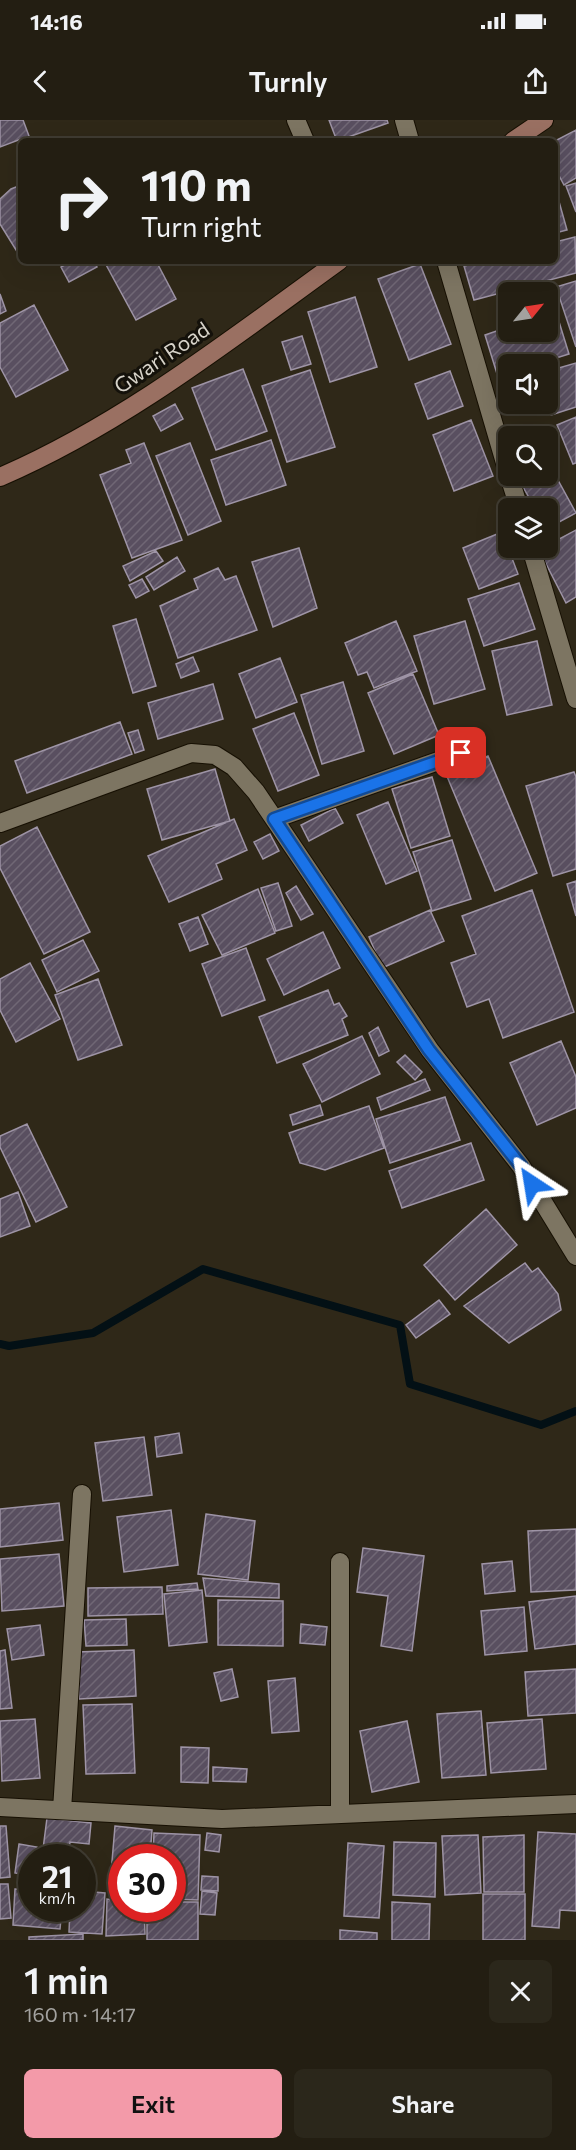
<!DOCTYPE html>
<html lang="en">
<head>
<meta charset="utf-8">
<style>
	body { margin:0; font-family:Commissioner,sans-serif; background:#2b271b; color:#f1f3f6; height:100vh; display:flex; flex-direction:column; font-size:22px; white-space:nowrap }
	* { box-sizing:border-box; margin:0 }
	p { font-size:20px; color:#a3a29f }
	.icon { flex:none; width:33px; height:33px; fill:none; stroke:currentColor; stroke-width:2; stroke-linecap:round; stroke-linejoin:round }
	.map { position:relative; height:1820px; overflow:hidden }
	.side { display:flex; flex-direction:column; background:#231e12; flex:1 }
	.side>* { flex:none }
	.banner { position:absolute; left:18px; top:18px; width:540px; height:126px; border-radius:9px; box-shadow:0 6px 24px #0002,0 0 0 2px #403c32; background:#231e12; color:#f1f3f6; overflow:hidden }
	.needle { width:39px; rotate:60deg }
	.fabs { position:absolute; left:498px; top:162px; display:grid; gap:12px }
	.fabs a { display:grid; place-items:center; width:60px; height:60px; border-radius:9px; background:#231e12; box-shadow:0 6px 24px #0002,0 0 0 2px #403c32; font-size:30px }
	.speed { position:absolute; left:18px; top:1724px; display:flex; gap:12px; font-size:30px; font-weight:700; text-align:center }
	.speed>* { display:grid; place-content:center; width:78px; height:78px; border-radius:50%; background:#231e12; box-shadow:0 6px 24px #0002,0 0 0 2px #403c32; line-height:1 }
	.speed small { font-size:15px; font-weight:400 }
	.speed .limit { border:9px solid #d22; background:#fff; color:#111 }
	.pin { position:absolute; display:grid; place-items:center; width:51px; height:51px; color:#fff; margin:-26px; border-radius:12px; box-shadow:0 3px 9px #0006 }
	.me { position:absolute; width:66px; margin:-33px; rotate:327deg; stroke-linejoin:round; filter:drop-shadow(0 0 4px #0008) }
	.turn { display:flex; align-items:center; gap:21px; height:126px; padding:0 24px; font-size:27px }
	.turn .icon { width:78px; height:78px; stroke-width:2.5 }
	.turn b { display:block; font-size:42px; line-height:51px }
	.round { display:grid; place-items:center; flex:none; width:63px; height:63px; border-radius:9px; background:#2b271b }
	.head { display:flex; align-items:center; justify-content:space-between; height:102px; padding:0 24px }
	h1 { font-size:36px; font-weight:600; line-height:45px }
	.primary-button { display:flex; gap:12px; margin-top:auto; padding:12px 24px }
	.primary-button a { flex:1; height:69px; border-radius:9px; background:#f39aa9; color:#111; font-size:24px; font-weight:600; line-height:69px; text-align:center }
	.primary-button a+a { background:#2b271b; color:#f1f3f6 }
	.status { display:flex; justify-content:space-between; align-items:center; height:42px; padding:0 30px; background:#231e12; direction:ltr }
	.status svg { height:16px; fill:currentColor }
	header { display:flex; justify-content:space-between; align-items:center; height:78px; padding:0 24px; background:#231e12; font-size:27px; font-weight:600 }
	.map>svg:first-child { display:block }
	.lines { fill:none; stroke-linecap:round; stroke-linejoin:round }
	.stream { stroke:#031015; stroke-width:8 }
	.building { fill:url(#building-hatch); stroke:#9e94a6; stroke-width:1.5 }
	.street-casing { stroke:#171003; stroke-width:20 }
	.secondary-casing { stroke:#171003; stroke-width:20 }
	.street { stroke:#7d7562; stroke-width:18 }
	.secondary { stroke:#9a7062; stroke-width:18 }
	.route-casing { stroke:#114b97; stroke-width:15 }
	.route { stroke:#1a73e8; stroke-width:10 }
	.labels { text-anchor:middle; stroke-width:6; stroke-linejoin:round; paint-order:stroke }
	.street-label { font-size:21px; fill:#d7d3c9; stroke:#14110a }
</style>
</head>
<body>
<div class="status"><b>14:16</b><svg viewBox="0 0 49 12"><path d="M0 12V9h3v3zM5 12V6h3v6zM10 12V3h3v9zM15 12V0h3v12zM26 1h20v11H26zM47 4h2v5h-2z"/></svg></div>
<header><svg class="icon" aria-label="back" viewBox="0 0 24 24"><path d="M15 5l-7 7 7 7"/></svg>Turnly<svg class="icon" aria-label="share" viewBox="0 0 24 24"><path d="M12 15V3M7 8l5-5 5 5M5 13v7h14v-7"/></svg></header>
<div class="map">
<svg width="576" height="1820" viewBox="0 0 576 1820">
	<defs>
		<pattern id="building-hatch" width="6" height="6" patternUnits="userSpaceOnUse" patternTransform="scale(1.5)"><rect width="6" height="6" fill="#594f60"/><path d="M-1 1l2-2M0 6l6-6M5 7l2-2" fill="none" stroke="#706775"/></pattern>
	</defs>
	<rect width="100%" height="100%" fill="#2f2818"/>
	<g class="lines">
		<path class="stream" d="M0 1224 9 1226 93 1213 203 1149 400 1205 410 1264 541 1305 576 1291"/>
	</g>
	<path class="building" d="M0 0H23L29 16 0 27Z
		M329 0H387L388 3 337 21Z
		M576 10V58L564 65 555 48V21Z
		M576 63V92L566 66Z
		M21 65V138L0 104V79L11 69Z
		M558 78 567 110 555 113V79Z
		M575 117 576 153 474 180 464 146 485 141H555V122Z
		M72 141H94L97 147 69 162 61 147Z
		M104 141H156L176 179 136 200Z
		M420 144 451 224 409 240 378 159Z
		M576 161V227L556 167Z
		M0 174 6 191 0 194Z
		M355 177 377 247 330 262 308 192Z
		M34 185 68 250 16 277 0 247V203Z
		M556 192 569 234 537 244H508V253L498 257 485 215 508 207V212H548V195Z
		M302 216 311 244 291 250 282 222Z
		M576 243V287L551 295 548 283V251Z
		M243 249 267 311 216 330 192 268Z
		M310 250 335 327 287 342 262 266Z
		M450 251 463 286 428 299 415 264Z
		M175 284 183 299 161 311 153 296Z
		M576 297V343L573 344 557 305Z
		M471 300 493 356 454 371 433 315Z
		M271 320 286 365 226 385 211 340Z
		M144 323 182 420 132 438 100 355 131 343 126 330Z
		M190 323 221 401 188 415 156 336Z
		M553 351 576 393 548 408V388H535L523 367Z
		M576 410V477L566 483 539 430 548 428V425Z
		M502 412 518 454 479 469 463 428Z
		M299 428 317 488 273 507 252 442Z
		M156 431 163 441 130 461 123 446Z
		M177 437 185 451 154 470 146 457Z
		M218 448 225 460 236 456 257 510 178 538 160 486 198 469 194 459Z
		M142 459 149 471 136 478 129 465Z
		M519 463 535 509 484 526 468 479Z
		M136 499 156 566 133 573 113 506Z
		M396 501 417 551 374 568 367 552 358 555 345 523Z
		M465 501 485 569 434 584 414 516Z
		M537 521 552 585 507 595 492 531Z
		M193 537 199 551 181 558 176 544Z
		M280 538 297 582 256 598 239 554Z
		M413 554 439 615 394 634 368 573Z
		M343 562 364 631 322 644 301 575Z
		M213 564 223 599 158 619 148 583Z
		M294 593 319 655 278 671 253 609Z
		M120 602 132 634 27 673 15 641Z
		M138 610 144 630 135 633 128 613Z
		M488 636 537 753 495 771 446 654Z
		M215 649 230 701 162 720 147 669Z
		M574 652 576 657V749L553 756 526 666Z
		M432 657 450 716 411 728 392 669Z
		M388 682 417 751 386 764 357 695Z
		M335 688 343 703 309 721 301 705Z
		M234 699 247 730 216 744 222 759 169 782 148 736Z
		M37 707 90 812 44 834 0 748V726Z
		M270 714 279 731 263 739 254 722Z
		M452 720 471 779 432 791 413 732Z
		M576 761V796L567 764Z
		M278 763 292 806 276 811 261 768Z
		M296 766 313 794 301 800 286 773Z
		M258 769 275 813 222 835 202 795Z
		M532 770 574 892 503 918 489 879 467 887 451 843 476 834 462 796Z
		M430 790 444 821 382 848 369 817Z
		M198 797 208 824 190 831 179 804Z
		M323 812 340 848 284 875 267 839Z
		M83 820 99 851 57 872 42 840Z
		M246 828 265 880 222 896 202 844Z
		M30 843 60 899 16 922 0 890V859Z
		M98 859 122 925 78 940 55 875Z
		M328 870 334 885 339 883 347 896 342 899 348 915 277 943 259 897Z
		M378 907 389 931 379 936 369 913Z
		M362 916 380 954 322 982 303 944Z
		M561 921 576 957V988L537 1005 510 943Z
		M405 935 422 952 415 960 397 942Z
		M425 959 430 970 381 990 377 978Z
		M445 977 460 1020 390 1043 376 999Z
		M320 985 323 995 293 1005 290 995Z
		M369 986 384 1028 325 1050 300 1043 289 1013Z
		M27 1004 67 1087 36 1102 0 1027V1016Z
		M471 1023 484 1060 402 1088 389 1051Z
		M18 1072 30 1106 0 1117V1079Z
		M486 1089 517 1125 455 1180 424 1145Z
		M525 1143 532 1152 538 1148 558 1174 561 1190 509 1223 464 1186Z
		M439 1180 450 1194 416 1218 406 1205Z
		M179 1313 182 1333 157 1337 155 1317Z
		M144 1317 152 1375 103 1381 95 1323Z
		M59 1383 63 1420 0 1427V1389Z
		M171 1390 178 1445 124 1452 117 1397Z
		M206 1394 255 1401 248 1460 198 1454Z
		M576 1409V1470L531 1472 528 1411Z
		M363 1428 424 1436 412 1531 381 1526 388 1476 357 1472Z
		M59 1434 64 1486 2 1491 0 1439Z
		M512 1441 515 1471 485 1474 482 1444Z
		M203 1458 279 1464V1478L206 1476Z
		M197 1463 198 1469 167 1471V1466Z
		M162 1467 163 1494 88 1496V1468Z
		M202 1470 207 1522 169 1526 164 1474Z
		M576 1476V1524L535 1529 529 1482Z
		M218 1480 283 1481V1526L218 1525Z
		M524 1487 527 1531 485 1535 481 1491Z
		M126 1499 127 1525 86 1526 84 1500Z
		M301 1504 327 1507 325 1525 300 1523Z
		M40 1505 44 1535 12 1540 7 1509Z
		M5 1530 12 1588 0 1589V1531Z
		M134 1530 136 1576 79 1579 77 1532Z
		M232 1549 238 1577 221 1581 214 1553Z
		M576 1549V1593L528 1596 525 1552Z
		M295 1558 299 1611 272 1613 268 1561Z
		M132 1584 135 1653 86 1654 83 1585Z
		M481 1591 486 1655 442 1658 437 1594Z
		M35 1599 40 1658 2 1661 0 1601Z
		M542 1599 546 1649 491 1653 487 1603Z
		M407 1601 419 1662 372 1672 360 1611Z
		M181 1627 209 1628 208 1663 181 1662Z
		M213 1647 247 1649 246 1662 213 1661Z
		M47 1698 91 1703 89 1724 70 1722 68 1737H42Z
		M0 1706H6L10 1757 0 1758Z
		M115 1706 152 1710 150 1737H122V1766L110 1765Z
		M538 1712 576 1714V1791L560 1790 559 1808 532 1806Z
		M154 1713 200 1715 198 1780 172 1779V1737H153Z
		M207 1713 221 1715 219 1732 205 1730Z
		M478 1715 481 1773 445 1775 442 1716Z
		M524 1715V1772H484L483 1717Z
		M394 1722 436 1723 435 1777 393 1775Z
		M348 1723 384 1726 379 1798 344 1796Z
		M19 1724 37 1727 36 1737H32V1756L15 1753Z
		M202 1756 218 1757V1771L201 1770Z
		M0 1764H8L11 1798 0 1799Z
		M15 1769 32 1770V1788H62L60 1809 13 1805Z
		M82 1771 105 1773 102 1814 69 1812 70 1788H82Z
		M202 1771 217 1773 215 1795 200 1794Z
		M117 1772H122V1788H144L145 1814 106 1816 107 1779 114 1780Z
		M483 1774H525V1820H483Z
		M172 1782H198V1820H147V1788H172Z
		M392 1782 430 1784 429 1820H392Z
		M340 1810 377 1813V1820H340Z
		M83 1814V1820H29V1817Z"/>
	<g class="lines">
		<g class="street-casing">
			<path id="street" d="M296 0 305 21
				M404 0 410 21
				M446 141 508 353
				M509 356 519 388
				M531 428 576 579
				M274 699 461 633
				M0 703 191 633 215 635 234 647 256 672 430 930 521 1046 576 1136
				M340 1442V1694
				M0 1687 222 1699 576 1684
				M62 1690 82 1374"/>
		</g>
		<g class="secondary-casing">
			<path id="secondary" d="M513 21 544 0
				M0 357C123 304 231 219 339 141"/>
		</g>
		<use href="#street" class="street"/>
		<use href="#secondary" class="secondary"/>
	</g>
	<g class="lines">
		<g class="route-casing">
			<path id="route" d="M461 633 274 699 429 930 521 1046 532 1064"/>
		</g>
		<use href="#route" class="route"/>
	</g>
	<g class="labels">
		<g class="street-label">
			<text transform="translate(162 238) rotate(-34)" y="7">Gwari Road</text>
		</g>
	</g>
</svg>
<div class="fabs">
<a><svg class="needle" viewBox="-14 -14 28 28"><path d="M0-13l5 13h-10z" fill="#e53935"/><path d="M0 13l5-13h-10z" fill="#a3a29f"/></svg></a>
<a><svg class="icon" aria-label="sound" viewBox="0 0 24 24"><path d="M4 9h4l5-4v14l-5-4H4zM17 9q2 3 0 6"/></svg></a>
<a><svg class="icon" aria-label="search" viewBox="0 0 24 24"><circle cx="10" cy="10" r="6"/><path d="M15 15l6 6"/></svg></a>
<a><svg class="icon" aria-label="layers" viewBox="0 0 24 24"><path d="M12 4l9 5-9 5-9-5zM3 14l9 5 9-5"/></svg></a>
</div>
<div class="speed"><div>21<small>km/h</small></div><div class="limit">30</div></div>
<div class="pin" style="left:461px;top:633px;background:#d93025"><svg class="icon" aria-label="arrive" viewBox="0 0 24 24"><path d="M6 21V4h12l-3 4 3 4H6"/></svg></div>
<svg class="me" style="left:532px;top:1064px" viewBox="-20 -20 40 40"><path d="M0-17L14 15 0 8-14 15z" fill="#1a73e8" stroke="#fff" stroke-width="4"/></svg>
<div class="banner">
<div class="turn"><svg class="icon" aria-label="right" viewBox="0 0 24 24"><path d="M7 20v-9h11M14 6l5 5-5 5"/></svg><div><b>110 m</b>Turn right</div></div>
</div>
</div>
<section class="side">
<div class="head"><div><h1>1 min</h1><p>160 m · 14:17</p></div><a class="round"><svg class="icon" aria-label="close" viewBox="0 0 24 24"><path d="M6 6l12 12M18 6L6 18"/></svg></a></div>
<div class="primary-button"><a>Exit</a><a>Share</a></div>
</section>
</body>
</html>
